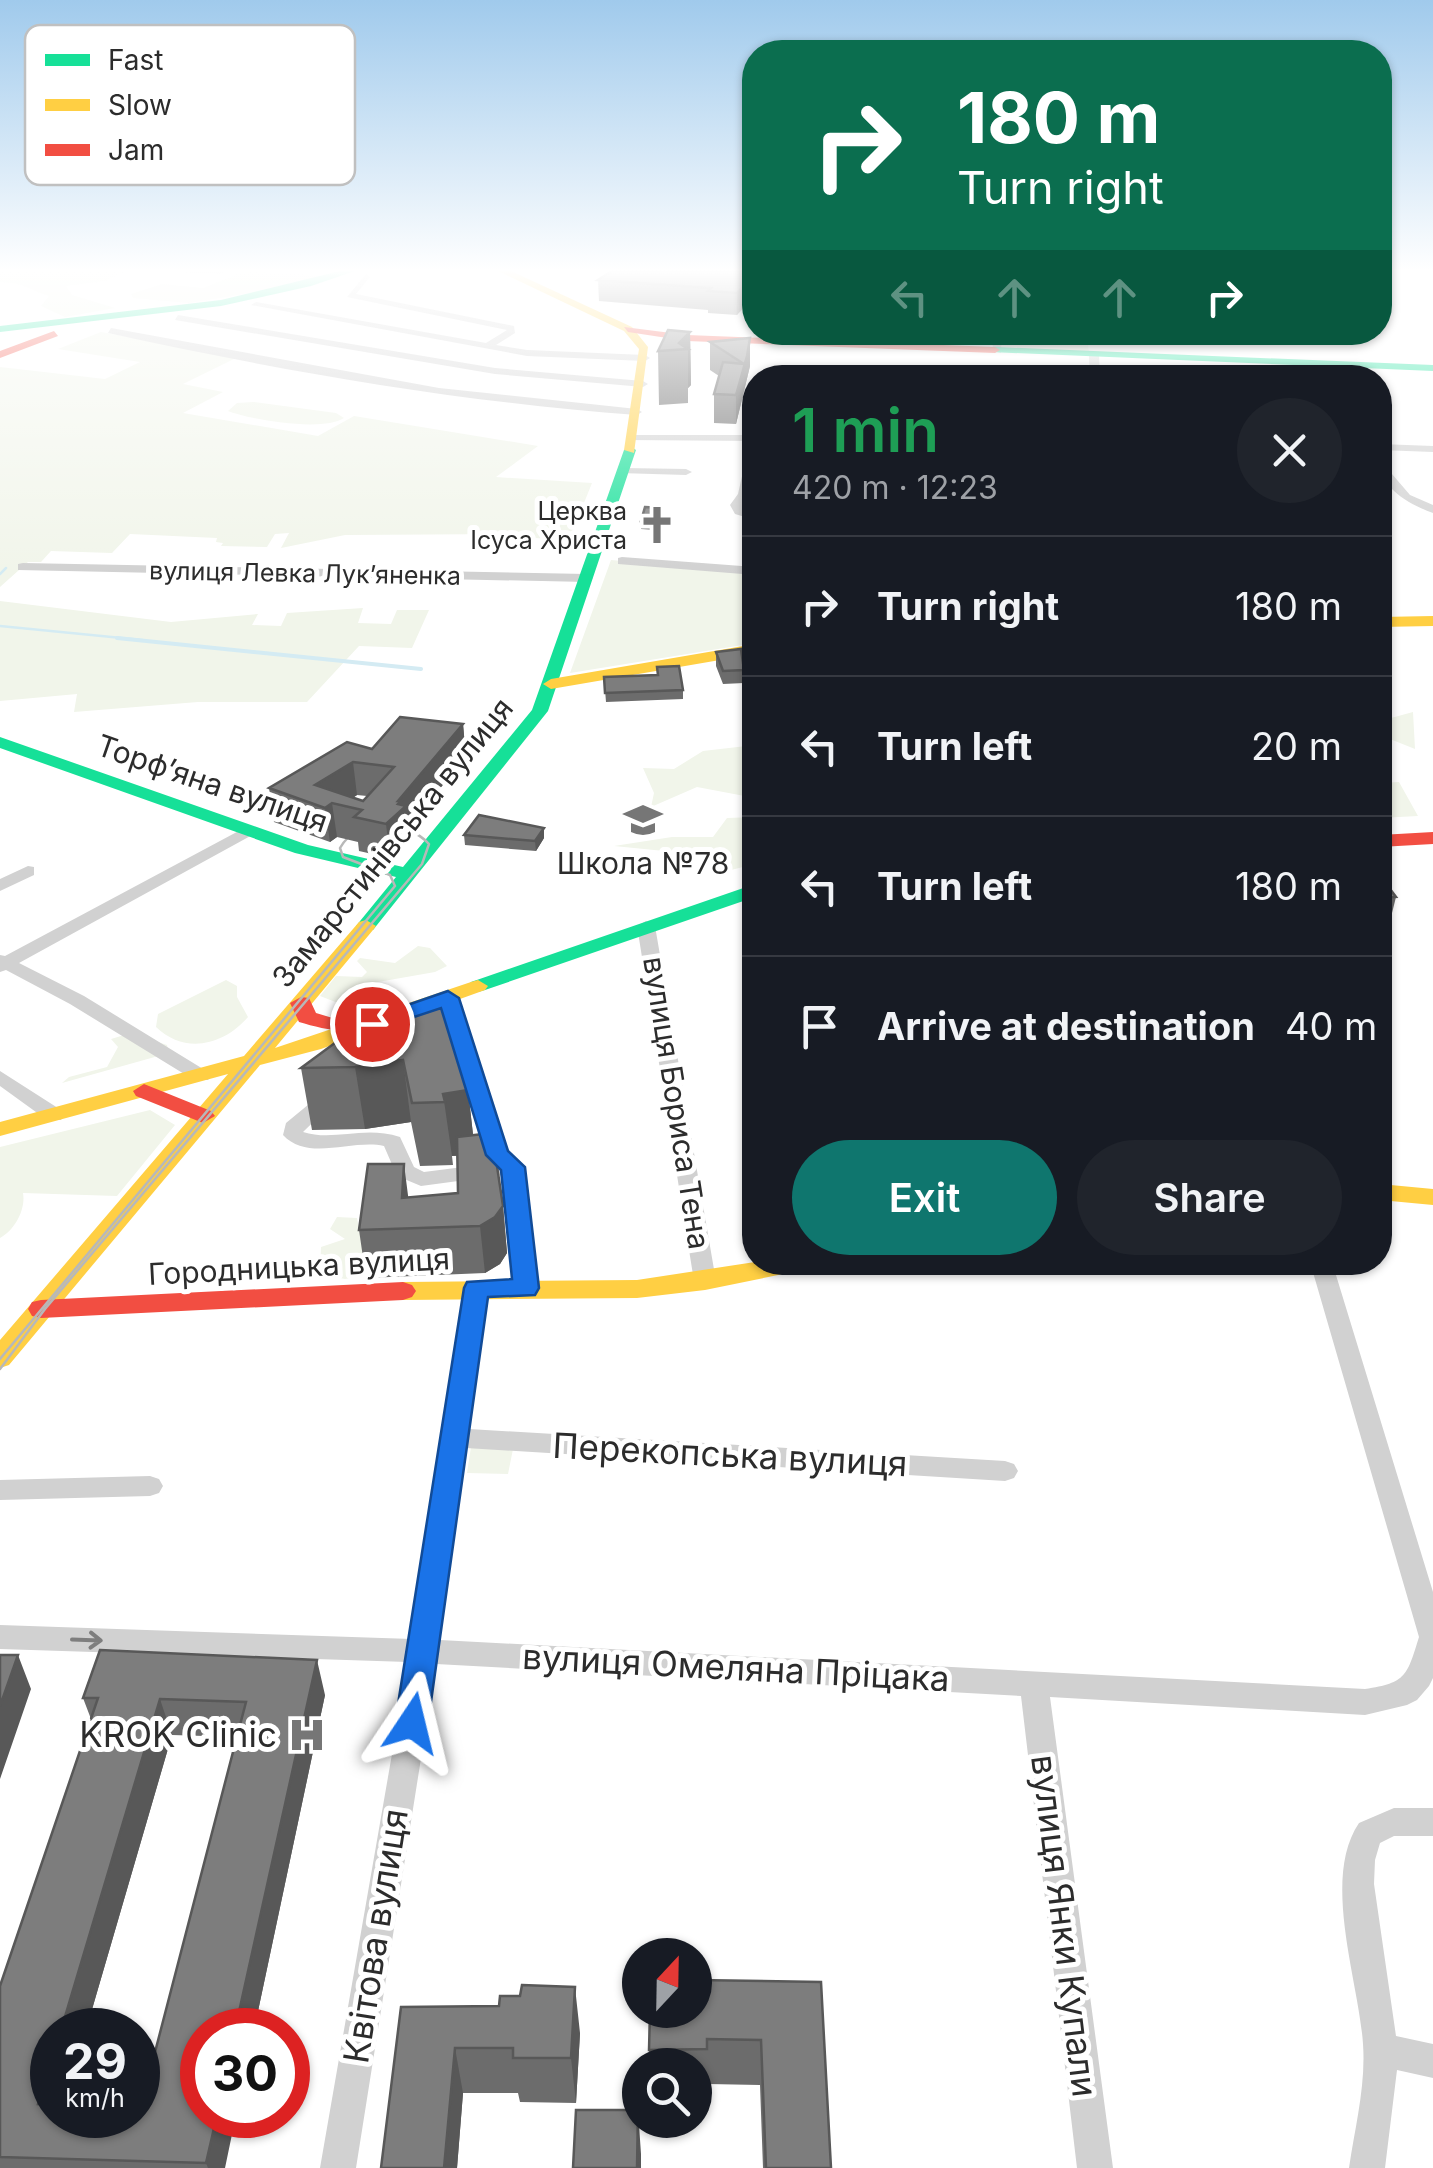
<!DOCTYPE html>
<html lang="en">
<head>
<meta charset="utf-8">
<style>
	body { margin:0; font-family:Inter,sans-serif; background:#20242c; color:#f1f3f6; height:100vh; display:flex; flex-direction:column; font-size:38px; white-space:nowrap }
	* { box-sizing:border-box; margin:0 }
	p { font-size:32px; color:#9ea1a6 }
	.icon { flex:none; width:55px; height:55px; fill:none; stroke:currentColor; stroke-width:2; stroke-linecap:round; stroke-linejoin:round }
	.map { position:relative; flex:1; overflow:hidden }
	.panel { position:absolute; left:742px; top:365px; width:650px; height:910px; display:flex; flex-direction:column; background:#171b24; border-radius:40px; box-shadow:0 2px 8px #0004 }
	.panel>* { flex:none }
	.top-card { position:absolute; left:742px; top:40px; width:650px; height:305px; border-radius:40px; box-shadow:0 2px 8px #0004; background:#0b6e4f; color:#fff; overflow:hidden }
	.needle { width:65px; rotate:22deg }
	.fabs { position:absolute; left:622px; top:1938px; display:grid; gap:20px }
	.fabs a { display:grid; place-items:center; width:90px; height:90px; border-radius:50%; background:#171b24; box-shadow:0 2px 8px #0004; font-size:50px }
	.speed { position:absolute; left:30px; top:2008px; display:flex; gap:20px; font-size:50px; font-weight:700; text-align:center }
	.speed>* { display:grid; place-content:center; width:130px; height:130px; border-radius:50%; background:#171b24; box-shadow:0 2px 8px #0004; line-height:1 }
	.speed small { font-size:25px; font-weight:400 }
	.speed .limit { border:15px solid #d22; background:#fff; color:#111 }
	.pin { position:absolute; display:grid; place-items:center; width:85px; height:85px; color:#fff; margin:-42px; border:5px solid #fff; border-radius:50%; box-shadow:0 2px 10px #0007 }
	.me { position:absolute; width:110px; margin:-55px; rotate:10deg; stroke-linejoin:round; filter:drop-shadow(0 0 8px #0008) }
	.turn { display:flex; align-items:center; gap:35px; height:210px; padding:0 50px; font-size:45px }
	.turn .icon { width:130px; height:130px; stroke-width:2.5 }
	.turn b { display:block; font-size:70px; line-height:85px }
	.lanes { display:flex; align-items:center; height:95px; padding:0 50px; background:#0003; justify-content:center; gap:50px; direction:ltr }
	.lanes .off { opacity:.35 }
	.round { display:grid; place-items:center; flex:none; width:105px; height:105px; border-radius:52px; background:#20242c }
	.headline { display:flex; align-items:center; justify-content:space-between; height:170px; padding:0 50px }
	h1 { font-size:60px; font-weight:600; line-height:75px; color:#1e9e55 }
	.primary-button { display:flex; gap:20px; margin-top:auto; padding:20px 50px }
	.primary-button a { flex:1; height:115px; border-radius:60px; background:#0f766e; color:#fff; font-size:40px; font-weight:600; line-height:115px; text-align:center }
	.primary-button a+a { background:#20242c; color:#f1f3f6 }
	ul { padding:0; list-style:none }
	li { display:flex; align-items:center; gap:30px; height:140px; padding:0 50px; border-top:2px solid #363941 }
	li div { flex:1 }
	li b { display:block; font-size:38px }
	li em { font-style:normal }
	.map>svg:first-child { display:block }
	.green { fill:#f1f5ea }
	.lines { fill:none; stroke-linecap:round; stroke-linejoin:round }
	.stream-far1 { stroke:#d4ebf3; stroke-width:2.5 }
	.stream { stroke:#d4ebf3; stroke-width:4 }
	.street { fill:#d1d1d1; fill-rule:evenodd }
	.fast { fill:#16e098; fill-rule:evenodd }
	.slow { fill:#ffcf43; fill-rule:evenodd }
	.jam { fill:#f24e42; fill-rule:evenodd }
	.tram { stroke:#b8b8b8; stroke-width:2.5 }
	.wall { fill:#6c6c6c; fill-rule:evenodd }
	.shaded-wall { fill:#585858 }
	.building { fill:#7d7d7d; stroke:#585858; stroke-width:2.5; fill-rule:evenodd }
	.oneway { stroke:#7e7e7e }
	.route { fill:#1a73e8; stroke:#114b97; stroke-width:2.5 }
	.labels { text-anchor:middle; stroke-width:10; stroke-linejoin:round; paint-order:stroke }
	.far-poi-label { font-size:25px; fill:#2c2c2c; stroke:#fff; text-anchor:end }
	.far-street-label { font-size:25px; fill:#2c2c2c; stroke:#fff }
	.street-label { font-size:30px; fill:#2c2c2c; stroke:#fff }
	.poi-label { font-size:30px; fill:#2c2c2c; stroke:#fff }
	.near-street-label { font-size:35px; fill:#2c2c2c; stroke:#fff }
	.near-poi-label { font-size:35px; fill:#2c2c2c; stroke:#fff; text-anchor:end }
	.key { fill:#fff; stroke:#c0c0c0; stroke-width:2.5 }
	.key-label { font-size:28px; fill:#2c2c2c }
</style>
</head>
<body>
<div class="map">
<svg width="1433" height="2168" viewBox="0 0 1433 2168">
	<rect width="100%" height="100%" fill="#fff"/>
	<path class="green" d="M0 271H127L105 281 66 286 72 295 115 308 65 317 41 306 49 296C29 290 26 283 0 282Z
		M246 271 324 276 274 289 189 303 133 298 131 294 162 284 203 288Z
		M101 332 238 357 183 384 223 392 183 413 318 436 354 416 538 446 496 477 592 483 568 543 559 539 509 537V534L345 535 281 548 289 533 275 534 267 547 221 546 223 543 216 542 217 538 130 534 112 553 51 551 41 562H28L0 587V367L105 379 140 362 58 349Z
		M1000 333H1086L1089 352 1000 349Z
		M254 402 336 413 344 418C323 432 251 420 228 411L237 403Z
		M611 560 755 574V643L570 673Z
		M0 601 171 622 258 614 252 625 281 626 287 613 363 608 358 623 391 624 397 610H429L412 648 359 646 307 702H198L74 712 77 694 0 701Z
		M1413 712 1415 749 1380 735V721Z
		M755 745V798L697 787 651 807 654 793 643 768 674 769 703 751Z
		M1399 782 1418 816 1380 818V783Z
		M755 817V864L723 872 694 854 614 846 672 837H713L727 818Z
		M418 946 430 948 447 966 435 972 378 982 338 1003 320 996 336 976 362 977 367 972 357 961 360 958 395 963Z
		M226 980 237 986V997L248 1017C224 1045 185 1055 156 1027L158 1014Z
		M131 1033 167 1045 169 1053 62 1083 69 1077 107 1067 118 1047 111 1039Z
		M150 1110 175 1125 117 1196 23 1193C26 1209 15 1230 0 1238V1147Z
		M337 1217 357 1218 364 1255 360 1276 345 1279 320 1274 321 1247 345 1239 330 1229Z
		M471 1447 513 1449 508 1474 467 1473Z"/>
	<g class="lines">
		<path class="stream-far1" d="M0 574 6 568
			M0 626 142 640"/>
		<path class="stream" d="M117 638 421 669"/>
		<path class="street" d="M160 271H225L221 274Z
			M366 274 370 277 356 294 514 326 515 333 496 345 527 350 645 355 650 358 645 361 527 356 251 305 256 302 486 343 507 330 347 297Z
			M178 315 495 368 643 381 648 384 643 387 495 374 175 320Z
			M111 328 439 388 637 409 642 412 637 415C459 402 282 371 108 333Z
			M992 332H1002L1001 353 993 351Z
			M1094 352 1099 355 1100 378H1090L1089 355Z
			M632 435H755V441L628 440 627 438Z
			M755 442C755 464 757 487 742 505L755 512V520L735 514 730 505 738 494 749 445Z
			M1380 444 1433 446V452L1380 450Z
			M1380 460 1410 495 1433 505V513C1409 504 1380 489 1380 460Z
			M623 468 686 469 692 472 686 475 619 473 617 471Z
			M622 557 755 567V575L618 564V558Z
			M23 563 587 574 593 578 587 582 18 570V564Z
			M248 826 254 828V834L19 963 84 996 208 1072 211 1076 208 1080H194L70 1004 6 970 0 972V955L5 956Z
			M28 866 34 867V875L0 891V879Z
			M646 921 655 926 716 1281 713 1287H697L694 1281 637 926Z
			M448 992 457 998 507 1152 524 1167 537 1288 534 1294H518L515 1288 503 1175 421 1186 397 1176 384 1146C352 1139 308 1162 283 1135L286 1123 320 1095 327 1093 337 1099 303 1132C334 1142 363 1125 400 1137L414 1167 424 1172 494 1163 488 1155 439 998Z
			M0 1071 61 1110 64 1115 61 1120H47L0 1086Z
			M1310 1262H1332L1433 1592V1678L1429 1686 1417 1700 1407 1705 1365 1715 1050 1697 1113 2168H1077L1021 1696 436 1664 356 2168H320L408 1662 0 1649V1625L412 1639 466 1288 469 1282H485L488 1288 469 1429 1005 1461 1014 1464 1018 1471 1014 1478 1005 1481 466 1448 440 1640 1365 1689C1407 1683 1407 1675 1419 1637Z
			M150 1476 159 1479 163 1486 159 1493 150 1496 0 1500V1480Z
			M1394 1808H1433V1836H1394L1380 1843 1375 1860 1374 1884 1396 2036 1433 2044V2078L1397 2070 1385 2168H1349C1355 2127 1366 2085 1363 2044 1359 1981 1321 1879 1359 1823Z"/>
		<path class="fast" d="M340 271H355L311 286 221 306 0 332V326L221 300Z
			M995 347 1433 365V371L991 352Z
			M630 446 636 450 548 711 373 930H359L356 926 396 877 295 853 0 748V737L308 845 403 867 532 710 624 450Z
			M755 884V897L485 990 478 992 468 986 471 982Z"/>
		<path class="slow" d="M498 271H511L632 327 648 347 634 453 624 450 639 349 624 331Z
			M1433 616V626L1380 627V617Z
			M755 644V654L551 689 543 684 551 679Z
			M366 920 376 926 373 930 275 1048 471 982 478 980 488 986 485 990 321 1049 260 1065 9 1365 0 1368V1340L228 1074 0 1136V1122L244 1056 359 922Z
			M1380 1184 1433 1189V1205L1380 1200Z
			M755 1262H810L807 1268 798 1271 705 1290 637 1298 403 1300 394 1297 390 1291 394 1285 403 1282 637 1280Z"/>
		<path class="jam" d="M624 327 687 335 995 347 1000 350 995 353 687 341 628 332Z
			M54 331 58 336 0 358V351Z
			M1433 832V844L1380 847V835Z
			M301 997 309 998 316 1013 336 1019 372 1012 383 1018C359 1038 326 1030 299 1022L290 1003Z
			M144 1084 211 1111 215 1116 203 1123 136 1096 133 1091Z
			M403 1282 412 1285 416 1291 412 1297 403 1300 41 1318 32 1316 28 1309 32 1302 41 1300Z"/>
		<path class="tram" d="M0 1359 395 886 390 875 343 857 340 848C358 816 407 820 429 844L422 864 45 1309 0 1369"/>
	</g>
	<path class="wall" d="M755 271 737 315 708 313V310L599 301 598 280Z
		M690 332 691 385 688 388V403L659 405 658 351Z
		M710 342 750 366 736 424 714 423V394L719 376 710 370Z
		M661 516 656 530 641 529V521Z
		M716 652 744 670V683L723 684 716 666Z
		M657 667 683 690V699L606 702 604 677 657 675Z
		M463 724 466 757 408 827 410 840 390 858 359 851 358 842 337 837 330 842 274 822 269 788 372 749ZM357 795 367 796 363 801 353 798Z
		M544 828V838L536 851 465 845 464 835Z
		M1380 881 1396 897 1385 941H1380Z
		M347 1034 468 1090 473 1135 503 1206 507 1253 500 1264 485 1273 366 1278 359 1230 408 1197 458 1193 457 1156H452L453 1165 420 1166 411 1122 365 1129 312 1130 301 1068Z
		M325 1695 254 2030H202L225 2168H0V1986L91 1719 83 1698ZM172 1735 237 1737 141 2106 52 2115V2030H86Z
		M821 1982 831 2168H763L760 2085 708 2084 707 2094H695V2065H650L649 2050Z
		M401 2007 580 2033 576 2103 520 2102 518 2093H463L457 2168H381Z"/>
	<path class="shaded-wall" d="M755 275V296L737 315V293Z
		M690 332 691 385 688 388V349L679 343Z
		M750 338V366L736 424V395Z
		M463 724 466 757 408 827 410 840 390 858 386 824 398 801Z
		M353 762 357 795 341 805 332 803 337 837 330 842 325 808 315 785Z
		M544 828V838L536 851 535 841Z
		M403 1060 411 1122 365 1129 355 1067Z
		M468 1090 475 1152 452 1156 443 1094Z
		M404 1164 410 1211 402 1198Z
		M503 1206 507 1253 500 1264 485 1273 480 1226Z
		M18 1655 31 1689 0 1779V1706Z
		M317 1660 325 1695 254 2030H235Z
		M160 1699 172 1735 86 2030H61Z
		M575 1987 580 2033 576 2103 571 2058Z
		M455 2048 463 2093 457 2168H444Z
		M52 2057V2115L38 2104Z
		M638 2110 641 2154V2168H637Z
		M217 2115H236L225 2168H208L206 2163Z"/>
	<path class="building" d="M612 271H755V275L737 293 708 291 711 288 598 280Z
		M668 330 690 332 679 343 688 349 658 351Z
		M750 338 747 356 736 395 714 394 723 362 744 364 710 342Z
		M645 507 661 508 656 522 641 521Z
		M741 649 744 670 723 671 716 652Z
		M679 666 683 690 605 693 604 677 658 675 657 667Z
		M400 717 463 724 398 801H401L398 804 406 806 386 824 354 817 362 810 332 803 325 808 269 788 347 742 372 749ZM353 762 394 767 363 801 315 785Z
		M479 815 544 828 535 841 464 835Z
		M1380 881H1384L1396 897 1380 898Z
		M440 999 446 1001 468 1090 443 1094 445 1102 412 1103 403 1060 355 1067 301 1068 347 1034Z
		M492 1133 503 1206 495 1217 480 1226 359 1230 368 1164H404L402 1198 458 1193 457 1137Z
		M100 1650 317 1660 235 2030H202V2115H217L206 2163 0 2157V1986L98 1698H83ZM160 1699 246 1702 141 2106H138V2115H52V2105L38 2104 52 2057V2030H61Z
		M0 1655H18L0 1706Z
		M695 1980 821 1982 831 2168H766L761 2040 707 2039V2049L649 2050 650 2010H695Z
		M522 1985 575 1987 571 2058H513V2048H455L444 2168H381L401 2007 499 2006 500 1996H520Z
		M576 2110H638L637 2168H573Z"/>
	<defs><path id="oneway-shaft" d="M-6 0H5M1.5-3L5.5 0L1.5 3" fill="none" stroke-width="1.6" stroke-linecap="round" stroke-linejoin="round" transform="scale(2.5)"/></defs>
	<use class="oneway" href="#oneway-shaft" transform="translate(87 1640) rotate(2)"/>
	<linearGradient id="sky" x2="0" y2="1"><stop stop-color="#a0caec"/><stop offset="0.47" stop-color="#fff"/><stop offset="1" stop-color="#fff" stop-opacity="0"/></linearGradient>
	<rect width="1433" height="575" fill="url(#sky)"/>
	<path class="route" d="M448 991 459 998 508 1151 525 1167 539 1288 535 1295 488 1297 428 1723 423 1733 412 1737 400 1733 395 1723 464 1288 467 1282 512 1279 501 1170 486 1155 441 1008 372 1031 361 1024 364 1020Z"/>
	<defs>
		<g id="church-bare" transform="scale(3)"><path d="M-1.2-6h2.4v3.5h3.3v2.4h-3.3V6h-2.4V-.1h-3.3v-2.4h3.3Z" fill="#767676" stroke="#fff" stroke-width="2.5" paint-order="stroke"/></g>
		<g id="school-bare" transform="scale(3)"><path d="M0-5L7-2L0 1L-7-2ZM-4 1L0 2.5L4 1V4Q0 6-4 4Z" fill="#767676" stroke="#fff" stroke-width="2.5" paint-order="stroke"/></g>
		<g id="hospital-bare" transform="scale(3)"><path d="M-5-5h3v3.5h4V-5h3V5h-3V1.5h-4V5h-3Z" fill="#767676" stroke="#fff" stroke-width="2.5" paint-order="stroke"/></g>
	</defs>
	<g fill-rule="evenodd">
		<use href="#church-bare" x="657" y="525"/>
		<use href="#school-bare" x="643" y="820"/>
		<use href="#hospital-bare" x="307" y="1735"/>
	</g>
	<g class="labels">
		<g class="far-poi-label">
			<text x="627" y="520">Церква<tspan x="627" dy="29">Ісуса Христа</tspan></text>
		</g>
		<g class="far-street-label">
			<text transform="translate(305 573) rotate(1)" y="9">вулиця Левка Лукʼяненка</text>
		</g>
		<g class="street-label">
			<text transform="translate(212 784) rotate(19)" y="10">Торфʼяна вулиця</text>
			<text transform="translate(393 843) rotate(-51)" y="10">Замарстинівська вулиця</text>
			<text transform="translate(676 1103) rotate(81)" y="10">вулиця Бориса Тена</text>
			<text transform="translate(299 1267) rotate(-3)" y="10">Городницька вулиця</text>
		</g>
		<g class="poi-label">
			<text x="643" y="874">Школа №78</text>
		</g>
		<g class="near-street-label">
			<text transform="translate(730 1455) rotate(3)" y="12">Перекопська вулиця</text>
			<text transform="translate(736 1668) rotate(3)" y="12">вулиця Омеляна Пріцака</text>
			<text transform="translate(1064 1926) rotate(83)" y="12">вулиця Янки Купали</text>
			<text transform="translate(376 1936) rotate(-81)" y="12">Квітова вулиця</text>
		</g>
		<g class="near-poi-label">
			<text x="277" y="1747">KROK Clinic</text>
		</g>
	</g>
	<rect x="25" y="25" width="330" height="160" rx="15" class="key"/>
	<rect x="45" y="54" width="45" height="12" fill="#16e098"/>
	<rect x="45" y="99" width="45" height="12" fill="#ffcf43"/>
	<rect x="45" y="144" width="45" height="12" fill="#f24e42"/>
	<g class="key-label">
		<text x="108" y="70">Fast</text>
		<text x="108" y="115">Slow</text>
		<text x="108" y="160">Jam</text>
	</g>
</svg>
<div class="fabs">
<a><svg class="needle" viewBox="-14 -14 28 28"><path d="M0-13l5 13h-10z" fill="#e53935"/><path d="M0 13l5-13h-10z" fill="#9ea1a6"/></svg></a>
<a><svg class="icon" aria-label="search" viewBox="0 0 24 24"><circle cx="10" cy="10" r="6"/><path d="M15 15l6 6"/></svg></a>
</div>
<div class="speed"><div>29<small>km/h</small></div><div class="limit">30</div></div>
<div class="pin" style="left:372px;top:1024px;background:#d93025"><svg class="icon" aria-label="arrive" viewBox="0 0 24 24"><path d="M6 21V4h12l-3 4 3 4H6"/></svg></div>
<svg class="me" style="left:412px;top:1723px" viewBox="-20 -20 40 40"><path d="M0-17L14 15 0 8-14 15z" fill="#1a73e8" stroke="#fff" stroke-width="4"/></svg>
<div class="top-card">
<div class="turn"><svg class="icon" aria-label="right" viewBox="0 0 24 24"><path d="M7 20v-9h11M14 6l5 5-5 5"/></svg><div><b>180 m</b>Turn right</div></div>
<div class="lanes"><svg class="icon off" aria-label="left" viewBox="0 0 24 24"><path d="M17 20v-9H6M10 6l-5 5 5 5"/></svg><svg class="icon off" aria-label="ahead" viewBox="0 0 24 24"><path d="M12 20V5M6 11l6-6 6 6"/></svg><svg class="icon off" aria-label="ahead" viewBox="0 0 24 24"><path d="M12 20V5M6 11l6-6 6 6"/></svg><svg class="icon" aria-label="right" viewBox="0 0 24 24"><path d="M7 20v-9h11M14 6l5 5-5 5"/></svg></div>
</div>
<section class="panel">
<div class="headline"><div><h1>1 min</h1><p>420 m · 12:23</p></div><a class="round"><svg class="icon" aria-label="close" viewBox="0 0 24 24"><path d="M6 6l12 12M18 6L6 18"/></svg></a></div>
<ul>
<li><svg class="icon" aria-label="right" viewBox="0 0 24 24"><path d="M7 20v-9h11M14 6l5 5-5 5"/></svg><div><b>Turn right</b></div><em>180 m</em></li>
<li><svg class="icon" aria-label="left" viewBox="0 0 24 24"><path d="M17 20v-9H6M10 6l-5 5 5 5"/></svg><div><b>Turn left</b></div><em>20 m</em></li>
<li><svg class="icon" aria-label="left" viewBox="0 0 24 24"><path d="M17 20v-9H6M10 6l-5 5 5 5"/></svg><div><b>Turn left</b></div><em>180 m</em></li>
<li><svg class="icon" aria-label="arrive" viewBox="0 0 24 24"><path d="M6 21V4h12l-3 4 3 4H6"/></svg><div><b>Arrive at destination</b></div><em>40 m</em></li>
</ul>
<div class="primary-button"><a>Exit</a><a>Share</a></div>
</section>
</div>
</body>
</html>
